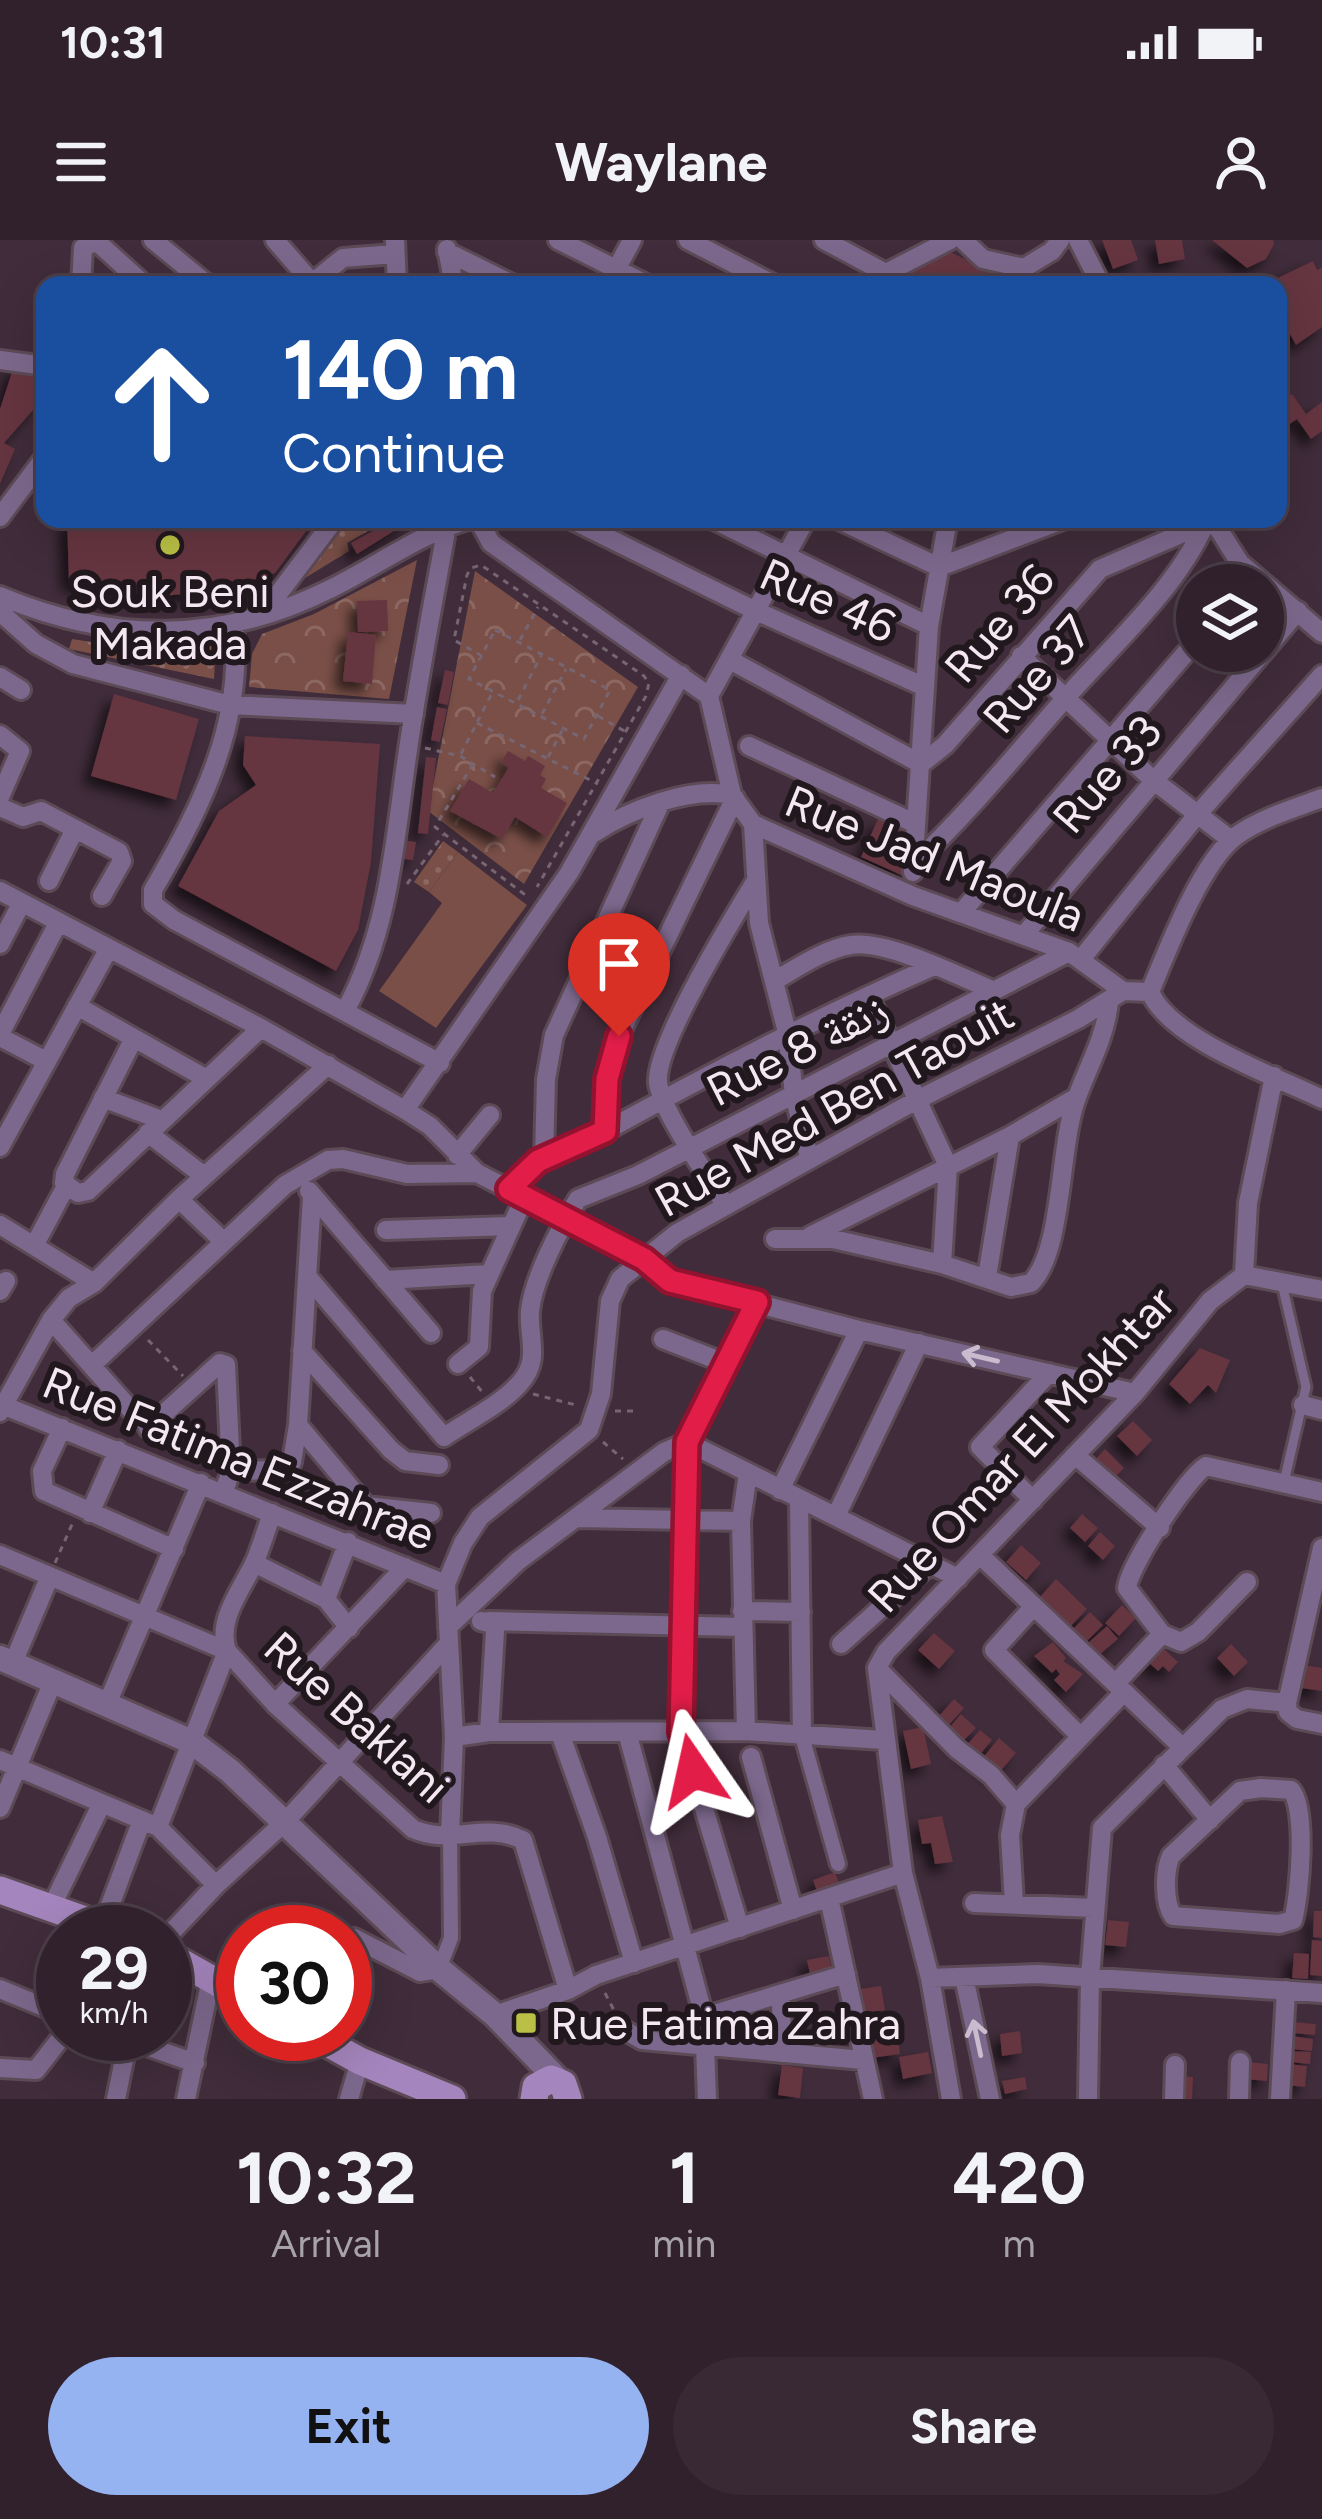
<!DOCTYPE html>
<html lang="en">
<head>
<meta charset="utf-8">
<style>
	body { margin:0; font-family:Figtree,"Noto Naskh Arabic",sans-serif; background:#382934; color:#f1f3f6; height:100vh; display:flex; flex-direction:column; font-size:45px; white-space:nowrap }
	* { box-sizing:border-box; margin:0 }
	p { font-size:39px; color:#a8a3a9 }
	.icon { flex:none; width:66px; height:66px; fill:none; stroke:currentColor; stroke-width:2; stroke-linecap:round; stroke-linejoin:round }
	.map { position:relative; height:1859px; overflow:hidden }
	.panel { display:flex; flex-direction:column; background:#30212c; flex:1 }
	.panel>* { flex:none }
	.top-card { position:absolute; left:36px; top:36px; width:1251px; height:252px; border-radius:24px; box-shadow:0 12px 48px #0002,0 0 0 3px #4b3e48; background:#1a4fa0; color:#fff; overflow:hidden }
	.tools { position:absolute; left:1176px; top:324px; display:grid; gap:24px }
	.tools a { display:grid; place-items:center; width:108px; height:108px; border-radius:50%; background:#30212c; box-shadow:0 12px 48px #0002,0 0 0 3px #4b3e48; font-size:60px }
	.speed { position:absolute; left:36px; top:1665px; display:flex; gap:24px; font-size:60px; font-weight:700; text-align:center }
	.speed>* { display:grid; place-content:center; width:156px; height:156px; border-radius:50%; background:#30212c; box-shadow:0 12px 48px #0002,0 0 0 3px #4b3e48; line-height:1 }
	.speed small { font-size:30px; font-weight:400 }
	.speed .limit { border:18px solid #d22; background:#fff; color:#111 }
	.pin { position:absolute; display:grid; place-items:center; width:102px; height:102px; color:#fff; margin:-123px -51px; border-radius:50% 50% 50% 0; rotate:-45deg; box-shadow:0 0 12px #0007 }
	.pin .icon { rotate:45deg }
	.me { position:absolute; width:132px; margin:-66px; rotate:349deg; stroke-linejoin:round; filter:drop-shadow(0 0 9px #0008) }
	.turn { display:flex; align-items:center; gap:42px; height:252px; padding:0 48px; font-size:54px }
	.turn .icon { width:156px; height:156px; stroke-width:2.5 }
	.turn b { display:block; font-size:84px; line-height:102px }
	.eta { display:flex; justify-content:space-evenly; align-items:center; height:204px; text-align:center }
	.eta b { font-size:72px; font-weight:700; line-height:84px }
	.action { display:flex; gap:24px; margin-top:auto; padding:24px 48px }
	.action a { flex:1; height:138px; border-radius:72px; background:#95b2f1; color:#111; font-size:48px; font-weight:700; line-height:138px; text-align:center }
	.action a+a { background:#382934; color:#f1f3f6 }
	.status { display:flex; justify-content:space-between; align-items:center; height:84px; padding:0 60px; background:#30212c; direction:ltr }
	.status svg { height:33px; fill:currentColor }
	header { display:flex; justify-content:space-between; align-items:center; height:156px; padding:0 48px; background:#30212c; font-size:54px; font-weight:700 }
	.map>svg:first-child { display:block }
	.grass { fill:url(#grass-dots) }
	.park { fill:url(#park-crowns) }
	.pitch { fill:#794f47 }
	.building { fill:#653441; filter:url(#shadow) }
	.lines { fill:none; stroke-linecap:round; stroke-linejoin:round }
	.service-casing { stroke:#5d4a57; stroke-width:15 }
	.pedestrian-casing { stroke:#5d4a57; stroke-width:20 }
	.minor-casing { stroke:#5d4a57; stroke-width:24 }
	.tertiary-casing { stroke:#5d4a57; stroke-width:30 }
	.secondary-casing { stroke:#5d4a57; stroke-width:33 }
	.path { stroke:#776572; stroke-width:3; stroke-dasharray:6 6; stroke-linecap:butt }
	.service { stroke:#7c688c; stroke-width:9 }
	.pedestrian { stroke:#7c688c; stroke-width:14 }
	.minor { stroke:#7c688c; stroke-width:18 }
	.tertiary { stroke:#7c688c; stroke-width:24 }
	.secondary { stroke:#a585bd; stroke-width:27 }
	.oneway { stroke:#cbbbce }
	.route-casing { stroke:#92132f; stroke-width:30 }
	.route { stroke:#e11d48; stroke-width:21 }
	.poi-dot { fill:#bac045; stroke:#21181e; stroke-width:4.5 }
	.labels { text-anchor:middle; stroke-width:12; stroke-linejoin:round; paint-order:stroke }
	.poi-label { font-size:45px; fill:#f5e7f1; stroke:#21181e }
	.street-label { font-size:45px; fill:#f5e7f1; stroke:#21181e }
</style>
</head>
<body>
<div class="status"><b>10:31</b><svg viewBox="0 0 49 12"><path d="M0 12V9h3v3zM5 12V6h3v6zM10 12V3h3v9zM15 12V0h3v12zM26 1h20v11H26zM47 4h2v5h-2z"/></svg></div>
<header><svg class="icon" aria-label="menu" viewBox="0 0 24 24"><path d="M4 6h16M4 12h16M4 18h16"/></svg>Waylane<svg class="icon" aria-label="person" viewBox="0 0 24 24"><circle cx="12" cy="8" r="4"/><path d="M4 21q1-7 8-7t8 7"/></svg></header>
<div class="map">
<svg width="1322" height="1859" viewBox="0 0 1322 1859">
	<defs>
		<pattern id="grass-dots" width="8" height="8" patternUnits="userSpaceOnUse" patternTransform="scale(3)"><rect width="8" height="8" fill="#794f47"/><path d="M2 2h.1M6 6h.1" fill="none" stroke="#8d6862" stroke-width="1.8" stroke-linecap="round"/></pattern>
		<pattern id="park-crowns" width="20" height="18" patternUnits="userSpaceOnUse" patternTransform="scale(3)"><rect width="20" height="18" fill="#794f47"/><path d="M2 6a3 3 0 1 1 6 0M12 15a3 3 0 1 1 6 0" fill="none" stroke="#8d6862"/></pattern>
		<filter id="shadow"><feDropShadow dx="-8" dy="8" stdDeviation="6" flood-color="#0009"/></filter>
	</defs>
	<rect width="100%" height="100%" fill="#402c3a"/>
	<path class="grass" d="M347 279H389L347 303 349 311 305 338Z
		M72 399 117 406 216 404 214 439 69 409Z
		M443 601 458 612 429 652 414 642Z"/>
	<path class="park" d="M417 320 389 459 249 447 252 414 262 394 314 374Z
		M475 331 638 447 524 644 428 571Z"/>
	<path class="pitch" d="M458 612 527 665 436 788 379 751 442 663 429 652Z"/>
	<path class="building" d="M1102 0H1131L1138 20 1113 29Z
		M1155 0H1182L1185 19 1159 24Z
		M1212 0H1273L1274 4 1266 19 1247 28Z
		M946 10 1018 45H931L903 31Z
		M1313 21 1317 30 1322 27V87L1296 105 1278 72V45H1263Z
		M14 126 45 130V155L40 153 36 160 40 162 4 203 15 209 0 244V169Z
		M1292 154 1306 174 1322 162V191L1311 199 1297 179 1278 192V164Z
		M67 279H315L275 333 217 351 152 357 69 343Z
		M395 279H413L357 314 351 303Z
		M387 360 388 391 358 392 357 361Z
		M348 392 376 395 372 444 343 441Z
		M445 430 454 432 448 465 438 463Z
		M114 454 199 479 176 560 91 536Z
		M437 467 447 469 440 502 431 500Z
		M245 496 380 504 371 622 358 690 336 731 178 646 219 571 256 545 243 525Z
		M508 511 525 521 528 516 545 526 540 535 546 539 541 548 567 563 547 597 515 577 502 599 450 571 469 539 493 553 509 527 501 523Z
		M426 517 436 518 428 594 418 593Z
		M878 579 908 593 906 637 861 617Z
		M406 601 416 602 413 620 404 619Z
		M1200 1108 1230 1120 1216 1153 1208 1145 1190 1164 1169 1144Z
		M1133 1181 1152 1200 1137 1216 1117 1196Z
		M1105 1209 1124 1228 1110 1242 1092 1223Z
		M1082 1274 1098 1288 1085 1302 1070 1288Z
		M1100 1292 1115 1306 1103 1320 1088 1306Z
		M1021 1305 1041 1323 1026 1340 1006 1322Z
		M1056 1339 1087 1369 1069 1388 1040 1357Z
		M1122 1365 1136 1378 1119 1396 1105 1383Z
		M1090 1372 1103 1385 1086 1402 1073 1389Z
		M1107 1386 1118 1399 1099 1415 1088 1403Z
		M934 1393 955 1411 939 1429 918 1410Z
		M1053 1402 1066 1418 1063 1421 1083 1434 1066 1452 1054 1440 1060 1434 1056 1429 1052 1433 1034 1416Z
		M1231 1404 1248 1422 1234 1436 1217 1418Z
		M1160 1405 1178 1422 1169 1432 1163 1426 1158 1431 1146 1420Z
		M1304 1425 1322 1428V1451L1301 1448Z
		M954 1459 964 1468 949 1485 939 1476Z
		M961 1474 976 1488 962 1502 948 1489Z
		M923 1487 931 1524 911 1529 903 1491Z
		M980 1490 992 1500 977 1518 965 1507Z
		M999 1498 1016 1513 998 1534 981 1520Z
		M942 1576 953 1622 935 1624 931 1603 922 1604 918 1580Z
		M835 1632 840 1646 818 1654 813 1640Z
		M1314 1671H1322V1698L1313 1697Z
		M1108 1680 1129 1682 1126 1707 1105 1705Z
		M1312 1700 1322 1701V1736L1310 1735Z
		M1294 1713 1309 1714 1308 1739 1292 1738Z
		M829 1716 833 1735 811 1739 807 1720Z
		M881 1746 885 1770 863 1773 859 1749Z
		M1293 1782 1316 1784 1315 1795 1292 1793Z
		M897 1789 900 1814 871 1818 867 1793Z
		M1020 1791 1022 1813 1002 1816 1000 1794Z
		M1292 1796 1313 1799 1312 1811 1290 1809Z
		M1289 1811 1311 1812 1310 1824 1289 1822Z
		M928 1812 932 1833 903 1839 899 1817Z
		M1247 1822 1268 1824 1267 1841 1245 1839Z
		M1288 1824 1307 1826 1305 1847 1286 1845Z
		M782 1825 803 1828 800 1858 778 1855Z
		M1180 1836 1193 1837 1192 1859H1179Z
		M1025 1837 1027 1849 1005 1854 1002 1841Z"/>
	<g class="lines">
		<g class="service-casing">
			<path id="service" d="M1282 1044 1306 1147 1284 1242"/>
		</g>
		<g class="pedestrian-casing">
			<path id="pedestrian" d="M802 1496 838 1624
				M439 1729 451 1698 450 1595"/>
		</g>
		<g class="minor-casing">
			<path id="minor" d="M153 0 208 45
				M275 0 314 45
				M395 0 397 45
				M558 0 648 45
				M688 0 775 45
				M824 0 908 45
				M963 0 983 19 1024 28 1052 11 1060 0
				M1078 0 1101 45
				M447 9 454 45
				M447 12 514 45
				M312 43 343 18 395 14
				M81 45 83 8 96 1 138 39
				M608 45 632 0
				M863 45 950 0
				M0 120 45 126
				M0 277 45 217
				M478 279 491 303 709 456
				M570 279 756 371 925 447
				M712 279 929 386
				M837 279 939 327 1065 279
				M1212 279 1240 323 1322 393
				M0 356C112 403 220 404 330 349 377 326 421 293 471 279
				M0 372 36 404 73 424 230 465 414 474
				M263 374 335 279
				M234 386C244 483 201 569 153 650V664L174 680 440 823
				M1021 416 1153 540 1231 600
				M730 420 921 524 945 505 1100 329 1213 280
				M0 437 21 450
				M709 456 732 555 753 584 759 683 787 792 794 854 809 917
				M709 456 806 279
				M0 495 20 511 0 557
				M749 506 914 583
				M0 567 23 577 41 571 119 612 122 621 102 656
				M753 584 913 656 1069 712 1123 751 1150 752
				M594 593C629 570 690 546 732 555
				M913 625C971 571 1019 510 1071 452 1117 401 1177 347 1205 284
				M913 632 929 386 948 279
				M49 641 75 589
				M0 651 261 788 405 870 430 886 477 933 644 1019 670 1041 859 1090 1135 1153
				M961 673 1197 400
				M1024 695 1298 371
				M0 704 21 664
				M1082 718 1196 576 1322 435
				M774 741C797 728 824 709 851 705 885 699 961 737 994 751
				M1150 752C1167 711 1201 622 1236 596 1261 578 1293 569 1322 558
				M1150 752C1171 800 1275 836 1322 859
				M869 756 948 926 942 1024
				M77 766 205 838
				M346 769C391 687 395 594 409 503 420 430 434 358 447 286
				M134 798 65 934 64 943 78 953 88 951 261 788
				M46 821 2 798 1 792 58 683
				M103 858 161 880
				M405 870 569 633 681 435
				M606 891 607 839 619 796 735 558
				M148 893 204 936
				M0 907 108 710
				M457 915 490 875
				M544 918 546 839 554 795 660 564
				M510 949C538 915 559 917 595 897 706 835 818 777 934 726
				M309 951 431 1093
				M179 959 224 1002
				M726 966C709 938 662 872 658 843 654 807 733 678 755 642
				M0 985 94 1043
				M386 990 511 986
				M810 996 1010 896 1077 857
				M775 999H833L942 1024 1011 1047 1031 1043C1063 1011 1059 907 1076 860 1088 826 1105 799 1109 762
				M34 1006 66 946
				M1244 1035 1248 963 1274 836
				M1244 1035 1322 1050
				M307 1036 444 1197C467 1181 501 1165 520 1143 541 1120 528 1098 530 1071 533 1039 561 986 578 959L638 935 1069 712
				M987 1037 1010 896
				M385 1040 489 1034
				M0 1051 6 1041
				M51 1080 139 1179
				M663 1099 725 1123
				M302 1111 391 1210 405 1221 439 1225
				M458 1124 479 1107 482 1051 525 956
				M92 1125 285 945 328 920 343 919 407 934 477 933
				M0 1164 446 1344
				M1303 1165 1322 1170
				M0 1172 51 1080 69 1058 94 1043 179 959 328 825
				M298 1185 366 1266 431 1273
				M62 1188 42 1231 44 1251 174 1309
				M148 1188 220 1123 226 1125 231 1231
				M687 1202 958 1338
				M1075 1215 1160 1288
				M780 1250 859 1090
				M223 1254 231 1231 282 1230 292 1222 298 1185 312 957
				M799 1260 802 1496
				M1033 1260 980 1207 1049 1133
				M90 1273 118 1210
				M836 1276 919 1103
				M578 1278 741 1281
				M348 1302 326 1359 349 1388
				M1322 1308 1287 1463 1288 1472 1297 1479 1322 1484
				M0 1315 227 1411 275 1464 413 1589C452 1606 484 1581 523 1600L568 1750
				M981 1316 1181 1506
				M254 1323 326 1359
				M1247 1342 1198 1392 1181 1402 1162 1394 1127 1348C1129 1326 1187 1238 1206 1226L1322 1252
				M1034 1366 994 1410 1079 1495
				M742 1371 801 1372
				M481 1381 493 1384 495 1391 489 1492
				M489 1381 742 1387
				M448 1387 518 1321 664 1212 687 1202
				M841 1404 929 1325
				M13 1423 50 1336
				M877 1428 957 1509 991 1535 1016 1564
				M1116 1443 1162 1394
				M107 1464 201 1243
				M275 1464 405 1327
				M746 1491 741 1281 748 1233
				M627 1492 704 1777 707 1859
				M560 1493 597 1597 634 1723
				M454 1497 489 1492 746 1491 883 1500
				M751 1517 793 1670
				M0 1520 158 1587 216 1645
				M1164 1525 1210 1580
				M1261 1548 1291 1550C1307 1568 1300 1655 1293 1680L1279 1684 1173 1676C1164 1663 1164 1631 1171 1616L1240 1551Z
				M0 1568 54 1439
				M158 1587 227 1411C216 1378 243 1349 256 1319 262 1304 267 1288 272 1273
				M450 1595 454 1497 446 1344 463 1303 480 1277 589 1190 601 1154 610 1061 620 1039 677 993 915 861 1078 779 1123 751
				M829 1658 873 1859
				M974 1663 1094 1668
				M1014 1664 1010 1595 1016 1564 1124 1452
				M52 1666 101 1565
				M740 1688 681 1492 683 1278 689 1193 757 1062
				M100 1692 142 1580
				M345 1698H354L420 1732 439 1729
				M165 1699 216 1645 285 1582 449 1403
				M964 1737 990 1859
				M930 1738 1038 1734 1322 1753
				M0 1749 63 1775
				M781 1756 782 1813
				M495 1775 568 1750 596 1735 903 1633
				M704 1777 846 1734
				M626 1791 642 1800 863 1820
				M112 1794 195 1823
				M0 1828 36 1830 64 1794
				M116 1859 128 1800
				M186 1859 211 1739
				M349 1859 360 1821
				M951 1859 930 1738 903 1633 877 1428 886 1412 1135 1153 1210 1061 1244 1035
				M1088 1859 1090 1737 1102 1588 1222 1469 1247 1459 1287 1463
				M1174 1859 1175 1825
				M1239 1859 1240 1822
				M1280 1859 1286 1750"/>
		</g>
		<g class="tertiary-casing">
			<path id="tertiary" d="M0 1418 192 1502 230 1531 439 1729 495 1775 559 1841"/>
		</g>
		<g class="secondary-casing">
			<path id="secondary" d="M0 1650 119 1692
				M165 1713 243 1757
				M311 1794 360 1821 452 1859
				M534 1859 536 1847 551 1839 563 1844 568 1859"/>
		</g>
		<path class="path" d="M495 390 610 450 584 499 469 439Z
			M520 400 538 367
			M482 416 454 400 467 335 471 328 481 325 644 436 649 443 646 456 537 647
			M518 460 541 416
			M542 474 566 429
			M598 476 626 492
			M477 483 598 544
			M425 508 460 516 495 537
			M461 514 492 453
			M548 517 563 489
			M473 524 435 587 528 657
			M407 644 443 595
			M148 1100 183 1136
			M470 1137 483 1153
			M533 1154 576 1165
			M615 1171H633
			M603 1202 623 1219
			M55 1323 73 1282
			M605 1753 617 1776"/>
		<use href="#service" class="service"/>
		<use href="#pedestrian" class="pedestrian"/>
		<use href="#minor" class="minor"/>
		<use href="#tertiary" class="tertiary"/>
		<use href="#secondary" class="secondary"/>
	</g>
	<defs><path id="oneway-shaft" d="M-6 0H5M1.5-3L5.5 0L1.5 3" fill="none" stroke-width="1.6" stroke-linecap="round" stroke-linejoin="round" transform="scale(3)"/></defs>
	<g class="oneway">
		<use href="#oneway-shaft" transform="translate(980 1117) rotate(-167)"/>
		<use href="#oneway-shaft" transform="translate(977 1798) rotate(-102)"/>
	</g>
	<g class="lines">
		<g class="route-casing">
			<path id="route" d="M619 796 607 839 605 891 538 921 509 949 644 1019 670 1041 757 1062 687 1202 681 1492 693 1531"/>
		</g>
		<use href="#route" class="route"/>
	</g>
	<g class="poi-dot">
		<circle cx="170" cy="305" r="12"/>
		<rect x="514" y="1771" width="24" height="24" rx="6"/>
	</g>
	<g class="labels">
		<g class="poi-label">
			<text x="170" y="367">Souk Beni<tspan x="170" dy="52">Makada</tspan></text>
			<text x="550" y="1799" text-anchor="start">Rue Fatima Zahra</text>
		</g>
		<g class="street-label">
			<text transform="translate(828 360) rotate(24)" y="16">Rue 46</text>
			<text transform="translate(999 383) rotate(-49)" y="16">Rue 36</text>
			<text transform="translate(1037 434) rotate(-49)" y="16">Rue 37</text>
			<text transform="translate(1107 534) rotate(-49)" y="16">Rue 33</text>
			<text transform="translate(935 618) rotate(22)" y="16">Rue Jad Maoula</text>
			<text transform="translate(797 809) rotate(-27)" y="16">Rue 8 زنقة</text>
			<text transform="translate(834 867) rotate(-29)" y="16">Rue Med Ben Taouit</text>
			<text transform="translate(1021 1209) rotate(-47)" y="16">Rue Omar El Mokhtar</text>
			<text transform="translate(239 1218) rotate(22)" y="16">Rue Fatima Ezzahrae</text>
			<text transform="translate(357 1477) rotate(42)" y="16">Rue Baklani</text>
		</g>
	</g>
</svg>
<div class="tools">
<a><svg class="icon" aria-label="layers" viewBox="0 0 24 24"><path d="M12 4l9 5-9 5-9-5zM3 14l9 5 9-5"/></svg></a>
</div>
<div class="speed"><div>29<small>km/h</small></div><div class="limit">30</div></div>
<div class="pin" style="left:619px;top:796px;background:#d93025"><svg class="icon" aria-label="arrive" viewBox="0 0 24 24"><path d="M6 21V4h12l-3 4 3 4H6"/></svg></div>
<svg class="me" style="left:693px;top:1531px" viewBox="-20 -20 40 40"><path d="M0-17L14 15 0 8-14 15z" fill="#e11d48" stroke="#fff" stroke-width="4"/></svg>
<div class="top-card">
<div class="turn"><svg class="icon" aria-label="ahead" viewBox="0 0 24 24"><path d="M12 20V5M6 11l6-6 6 6"/></svg><div><b>140 m</b>Continue</div></div>
</div>
</div>
<section class="panel">
<div class="eta">
<div><b>10:32</b><p>Arrival</p></div>
<div><b>1</b><p>min</p></div>
<div><b>420</b><p>m</p></div>
</div>
<div class="action"><a>Exit</a><a>Share</a></div>
</section>
</body>
</html>
